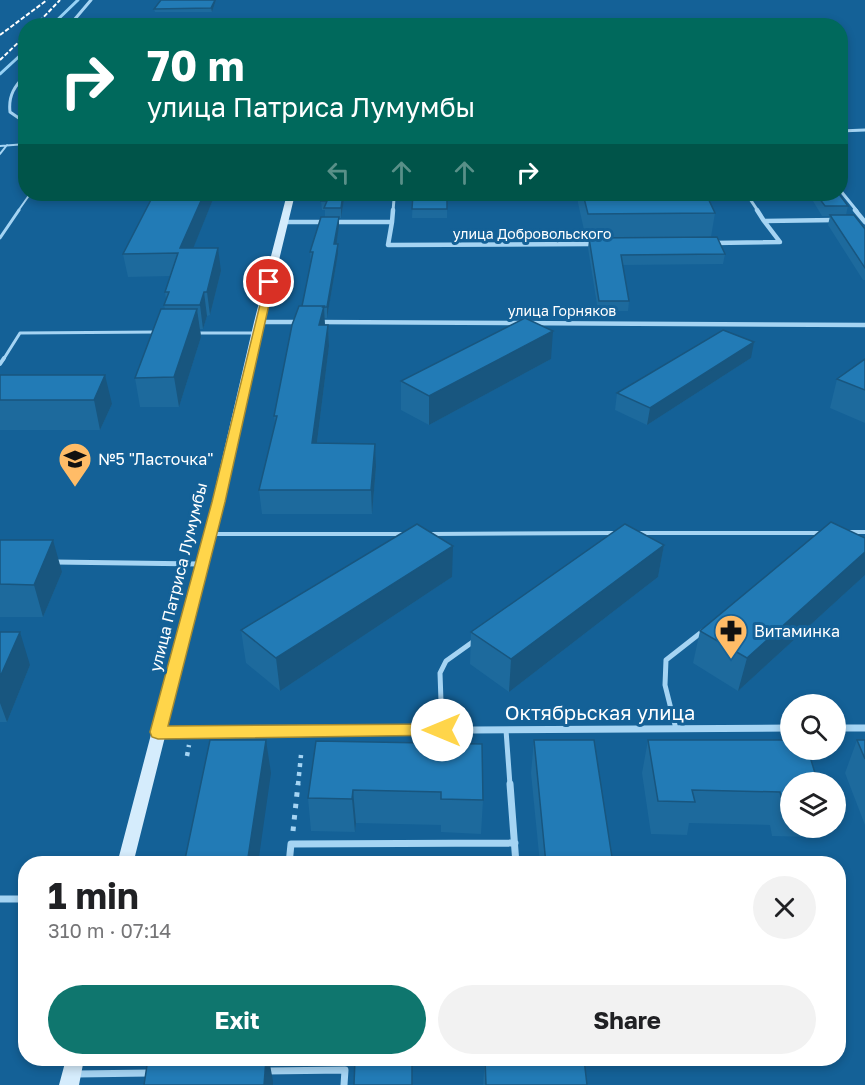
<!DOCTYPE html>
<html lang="en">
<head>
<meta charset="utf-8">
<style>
	body { margin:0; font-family:"Golos Text",sans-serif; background:#f2f2f2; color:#202124; height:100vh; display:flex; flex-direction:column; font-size:22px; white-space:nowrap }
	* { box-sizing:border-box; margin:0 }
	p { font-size:20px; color:#757577 }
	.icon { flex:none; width:33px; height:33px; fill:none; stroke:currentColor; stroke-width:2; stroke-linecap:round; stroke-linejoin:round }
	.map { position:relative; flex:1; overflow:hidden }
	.side { position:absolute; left:18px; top:856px; width:828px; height:210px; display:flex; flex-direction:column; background:#fff; border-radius:24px; box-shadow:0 3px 9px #0003 }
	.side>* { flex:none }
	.hud { position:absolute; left:18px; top:18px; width:830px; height:183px; border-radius:24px; box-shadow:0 3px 9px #0003; background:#00695c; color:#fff; overflow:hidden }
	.buttons { position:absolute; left:780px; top:694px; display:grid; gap:12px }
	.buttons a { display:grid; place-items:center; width:66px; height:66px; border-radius:50%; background:#fff; box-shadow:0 3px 9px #0003; font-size:30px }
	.pin { position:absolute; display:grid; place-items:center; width:51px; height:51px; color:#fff; margin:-26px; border:3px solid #fff; border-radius:50%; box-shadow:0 2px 6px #0007 }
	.me { position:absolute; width:66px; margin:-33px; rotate:270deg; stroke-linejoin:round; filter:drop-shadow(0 0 4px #0008) }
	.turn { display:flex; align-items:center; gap:21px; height:126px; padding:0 30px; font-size:27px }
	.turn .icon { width:78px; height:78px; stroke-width:2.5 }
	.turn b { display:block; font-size:42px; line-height:51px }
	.lanes { display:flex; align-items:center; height:57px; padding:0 30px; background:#0003; justify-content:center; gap:30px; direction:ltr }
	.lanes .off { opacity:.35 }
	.round { display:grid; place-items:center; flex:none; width:63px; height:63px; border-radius:32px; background:#f2f2f2 }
	.overview { display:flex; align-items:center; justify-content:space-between; height:102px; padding:0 30px }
	h1 { font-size:36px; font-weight:700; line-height:45px }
	.cta { display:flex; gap:12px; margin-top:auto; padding:12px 30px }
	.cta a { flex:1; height:69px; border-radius:36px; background:#0f766e; color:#fff; font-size:24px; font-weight:700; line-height:69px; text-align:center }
	.cta a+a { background:#f2f2f2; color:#202124 }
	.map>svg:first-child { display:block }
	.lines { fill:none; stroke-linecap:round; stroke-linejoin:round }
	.stream { stroke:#97d2f5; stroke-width:3 }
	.path-far1 { stroke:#a5d4f3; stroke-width:4.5; stroke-dasharray:4 5; stroke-linecap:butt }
	.path { stroke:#a5d4f3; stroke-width:5; stroke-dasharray:4.5 7; stroke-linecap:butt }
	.lane-far4 { stroke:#a5d4f3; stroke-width:2 }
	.lane-far3 { stroke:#a5d4f3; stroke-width:3 }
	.lane-far2 { stroke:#a5d4f3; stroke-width:4 }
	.lane-far1 { stroke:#a5d4f3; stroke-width:5 }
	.lane { stroke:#a5d4f3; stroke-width:7 }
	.street-far2 { stroke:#a5d4f3; stroke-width:3 }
	.street-far1 { stroke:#a5d4f3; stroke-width:4.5 }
	.street { stroke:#a5d4f3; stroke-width:7 }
	.secondary { fill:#d5ecfc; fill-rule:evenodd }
	.rail { stroke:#fff; stroke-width:2; stroke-dasharray:4.5 2; stroke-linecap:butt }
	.wall { fill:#1d6a9d }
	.shaded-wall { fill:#18567f }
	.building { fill:#227bb6; stroke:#18567f; stroke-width:1.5 }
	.route { fill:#ffd54a; stroke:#a68a30; stroke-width:1.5 }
	.labels { text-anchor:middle; stroke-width:6; stroke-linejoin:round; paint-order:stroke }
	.far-street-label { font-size:14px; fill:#fff; stroke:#146197 }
	.poi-label { font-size:16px; fill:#fff; stroke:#146197; text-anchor:start }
	.street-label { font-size:16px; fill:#fff; stroke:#146197 }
	.near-street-label { font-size:20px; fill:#fff; stroke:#146197 }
</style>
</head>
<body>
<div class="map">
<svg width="865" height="1085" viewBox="0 0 865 1085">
	<rect width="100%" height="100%" fill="#146197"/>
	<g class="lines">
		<path class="stream" d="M51 26 78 0
			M0 74 26 50"/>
		<path class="path-far1" d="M187 756 189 745
			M298 785 301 755"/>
		<path class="path" d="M293 831 298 784"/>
		<path class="lane-far4" d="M0 146 26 144
			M0 154 7 145
			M18 211 30 194"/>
		<path class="lane-far3" d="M0 238 19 210
			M196 333H257
			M3 360 20 333 158 332"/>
		<path class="lane-far2" d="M0 364 4 358
			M849 532H865
			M636 533H822
			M210 534H405
			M429 534 615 533"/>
		<path class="lane-far1" d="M55 562 200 564
			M676 729 665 685 666 660 703 631
			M442 730 440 673 446 661 474 641
			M506 730 510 785"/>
		<path class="lane" d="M510 784 516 864
			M289 864 291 844 515 843
			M0 899H26
			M266 1071 345 1070 344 1085
			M77 1074 150 1073"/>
		<path class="street-far2" d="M69 26 91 0
			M183 26 186 21
			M26 74C15 86 8 95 10 112L26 123
			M840 131 865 130
			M840 190 857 211
			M442 199H584
			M703 199H750L758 211
			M393 211 394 199H419"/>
		<path class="street-far1" d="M757 210 764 221 836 220
			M855 210 865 222
			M284 222H392L393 210
			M392 222 388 245 595 244
			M713 243 780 242 764 221
			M259 322H300
			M316 322 865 325"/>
		<path class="street" d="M836 728H865
			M158 732 790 728"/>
		<path class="secondary" d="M287 194H295L264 322 224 502 133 864H117L212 502 254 322Z
			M66 1059H84L79 1085H59Z"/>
		<path class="rail" d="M35 26 60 0
			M0 35 47 0
			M0 60 26 35"/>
	</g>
	<path class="wall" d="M120 0H216L212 12H155L154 9 161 0Z
		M89 194H123L120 197H89Z
		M154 194H238L237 197H214L193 248 221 271 210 315 207 316 203 329H200L201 337 179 407H140L135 378 165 309 164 305 166 299 165 292 171 276 128 277 123 254Z
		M322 194H345L341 218H339V226L336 244 338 254 327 318H324L325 325H328L329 346 317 443 376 467 372 514H262L259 490 275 422 274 416 302 306 311 262 310 252 325 217V210H322L321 201Z
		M413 194H500L447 195V218H412Z
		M575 194H706L715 213 711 237 725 254 723 264 623 265 629 301 628 311H598L588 248 589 239H586L578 203V195H575Z
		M815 194H839L848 206 846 215 865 229V280H863L828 225 830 216H822L813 201Z
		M751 358 647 425 615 410 617 393Z
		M551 359 429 425 401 410V381Z
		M865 359V423L830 408 837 379Z
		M0 375 112 404 100 430H0Z
		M0 540 62 572 43 617H0Z
		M664 545 658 577 509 692 470 664 471 632Z
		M865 575 738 691 693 663 700 631Z
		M452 577 280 691 246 663 241 630Z
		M0 632 30 665 7 722H0Z
		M534 740 613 864H540L531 773Z
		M648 740 790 783V828H816L812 837 772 836 770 825 689 823 687 835 651 834 642 773Z
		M857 740H865V825L845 773Z
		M316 741 483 800 481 834 441 832V825L356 823 355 832 311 831 308 798Z
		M485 1059 587 1085H483Z"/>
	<path class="shaded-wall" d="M215 0H216L212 12 211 8Z
		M204 194H214V197L184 271 180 248Z
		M343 194H345L341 218V208Z
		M339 217V226L335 254 334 244Z
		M338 244V254L327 318V307Z
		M218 248 221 271 210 315 207 292Z
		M204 292 207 316 203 329 200 305Z
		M324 306 325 327 319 325Z
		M197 309 201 337 179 407 174 377Z
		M328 325 329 346 314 466 312 443Z
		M553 331 551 359 429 425V396Z
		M754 342 751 358 647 425 650 408Z
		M105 375 112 404 100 430 94 400Z
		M375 444 376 467 372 514 371 490Z
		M53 540 62 572 43 617 34 585Z
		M664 545 658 577 509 692 511 659Z
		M453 546 452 577 280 691 276 658Z
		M865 552V575L738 691 747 658Z
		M20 632 30 665 7 722 0 703V677Z
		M266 740 271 773 258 864H247Z
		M353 790 356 823 355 832 352 799Z
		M266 1059H269L273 1081V1085H264Z"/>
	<path class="building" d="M161 0H215L211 8 154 9Z
		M154 194H204L180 248H218L207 292H204L200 305H164L169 292H165L178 253 123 254Z
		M322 194H343L341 208H324L327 201H321Z
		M413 194H447V209H412Z
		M583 194H706L715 213 588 214Z
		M816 194H839L848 206H825Z
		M830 215H854L865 229V268Z
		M321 217H339L334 244H338L327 307H323L324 306H302L313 252H310Z
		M717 237 725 254 621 255 629 301H599L589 238Z
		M299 306H324L319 325H328L312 443 375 444 371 490H259L277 416H274L292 325Z
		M161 309H197L174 377 135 378Z
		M525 318 553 331 429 396 401 381Z
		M723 330 754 342 650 408 617 393Z
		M865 359V390L837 379Z
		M0 375H105L94 400H0Z
		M831 522 865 538V552L747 658 700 631Z
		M417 524 453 546 276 658 241 630Z
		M625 524 664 545 511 659 471 632Z
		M0 540H53L34 585 0 584Z
		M0 632H20L0 677Z
		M210 740H266L247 864H184Z
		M534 740H594L613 864H546Z
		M648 740H790V750H808L818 783H790V803H783L780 792 692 790 695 802 658 801Z
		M857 740H865V759Z
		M316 741 482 744 483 800 441 799V792L353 790 352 799 308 798Z
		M148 1059H266L264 1085H144Z
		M355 1059H412V1085H354Z
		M485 1059H584L587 1085H486Z"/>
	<path class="route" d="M266 280 274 282 225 502 168 726 442 724 448 726 451 730 448 735 158 739 152 737 150 732 212 502Z"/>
	<defs>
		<g id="school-pin" transform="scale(1.725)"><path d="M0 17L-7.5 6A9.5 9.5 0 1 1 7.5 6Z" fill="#ffbc67" stroke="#146197"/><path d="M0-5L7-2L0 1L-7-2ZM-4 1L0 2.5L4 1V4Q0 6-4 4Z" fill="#111"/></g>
		<g id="pharmacy-pin" transform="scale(1.725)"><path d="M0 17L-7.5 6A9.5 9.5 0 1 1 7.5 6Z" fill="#ffbc67" stroke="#146197"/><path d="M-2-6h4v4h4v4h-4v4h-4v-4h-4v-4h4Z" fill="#111"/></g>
	</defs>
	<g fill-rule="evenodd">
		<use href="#school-pin" x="75" y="459"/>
		<use href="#pharmacy-pin" x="731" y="631"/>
	</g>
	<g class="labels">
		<g class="far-street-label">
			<text x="532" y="239">улица Добровольского</text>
			<text x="562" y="316">улица Горняков</text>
		</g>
		<g class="poi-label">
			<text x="98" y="465">№5 "Ласточка"</text>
			<text x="754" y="637">Витаминка</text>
		</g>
		<g class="street-label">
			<text transform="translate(178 577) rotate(-76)" y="6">улица Патриса Лумумбы</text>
		</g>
		<g class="near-street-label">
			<text x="600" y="720">Октябрьская улица</text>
		</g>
	</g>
</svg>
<div class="buttons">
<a><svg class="icon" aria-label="search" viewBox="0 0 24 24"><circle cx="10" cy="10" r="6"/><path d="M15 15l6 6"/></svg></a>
<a><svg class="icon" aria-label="layers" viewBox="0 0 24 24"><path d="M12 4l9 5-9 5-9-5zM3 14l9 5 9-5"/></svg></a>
</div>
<div class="pin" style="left:269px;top:282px;background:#d93025"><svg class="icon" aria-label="arrive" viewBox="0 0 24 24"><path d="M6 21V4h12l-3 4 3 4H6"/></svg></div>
<svg class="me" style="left:442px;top:730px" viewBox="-20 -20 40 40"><circle r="19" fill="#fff"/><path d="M0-13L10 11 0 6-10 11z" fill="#ffd54a"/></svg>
<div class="hud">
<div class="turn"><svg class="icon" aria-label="right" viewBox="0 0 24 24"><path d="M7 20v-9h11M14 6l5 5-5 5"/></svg><div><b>70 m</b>улица Патриса Лумумбы</div></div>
<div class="lanes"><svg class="icon off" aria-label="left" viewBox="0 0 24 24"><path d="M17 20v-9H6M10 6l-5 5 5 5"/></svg><svg class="icon off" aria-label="ahead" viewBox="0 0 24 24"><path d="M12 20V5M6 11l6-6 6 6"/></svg><svg class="icon off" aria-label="ahead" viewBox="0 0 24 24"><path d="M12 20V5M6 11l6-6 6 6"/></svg><svg class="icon" aria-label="right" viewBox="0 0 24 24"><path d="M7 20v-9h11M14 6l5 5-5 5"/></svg></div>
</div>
<section class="side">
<div class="overview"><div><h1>1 min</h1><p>310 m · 07:14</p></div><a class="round"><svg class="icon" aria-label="close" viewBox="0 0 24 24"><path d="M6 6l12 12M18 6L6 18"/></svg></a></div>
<div class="cta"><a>Exit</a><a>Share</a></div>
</section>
</div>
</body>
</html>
